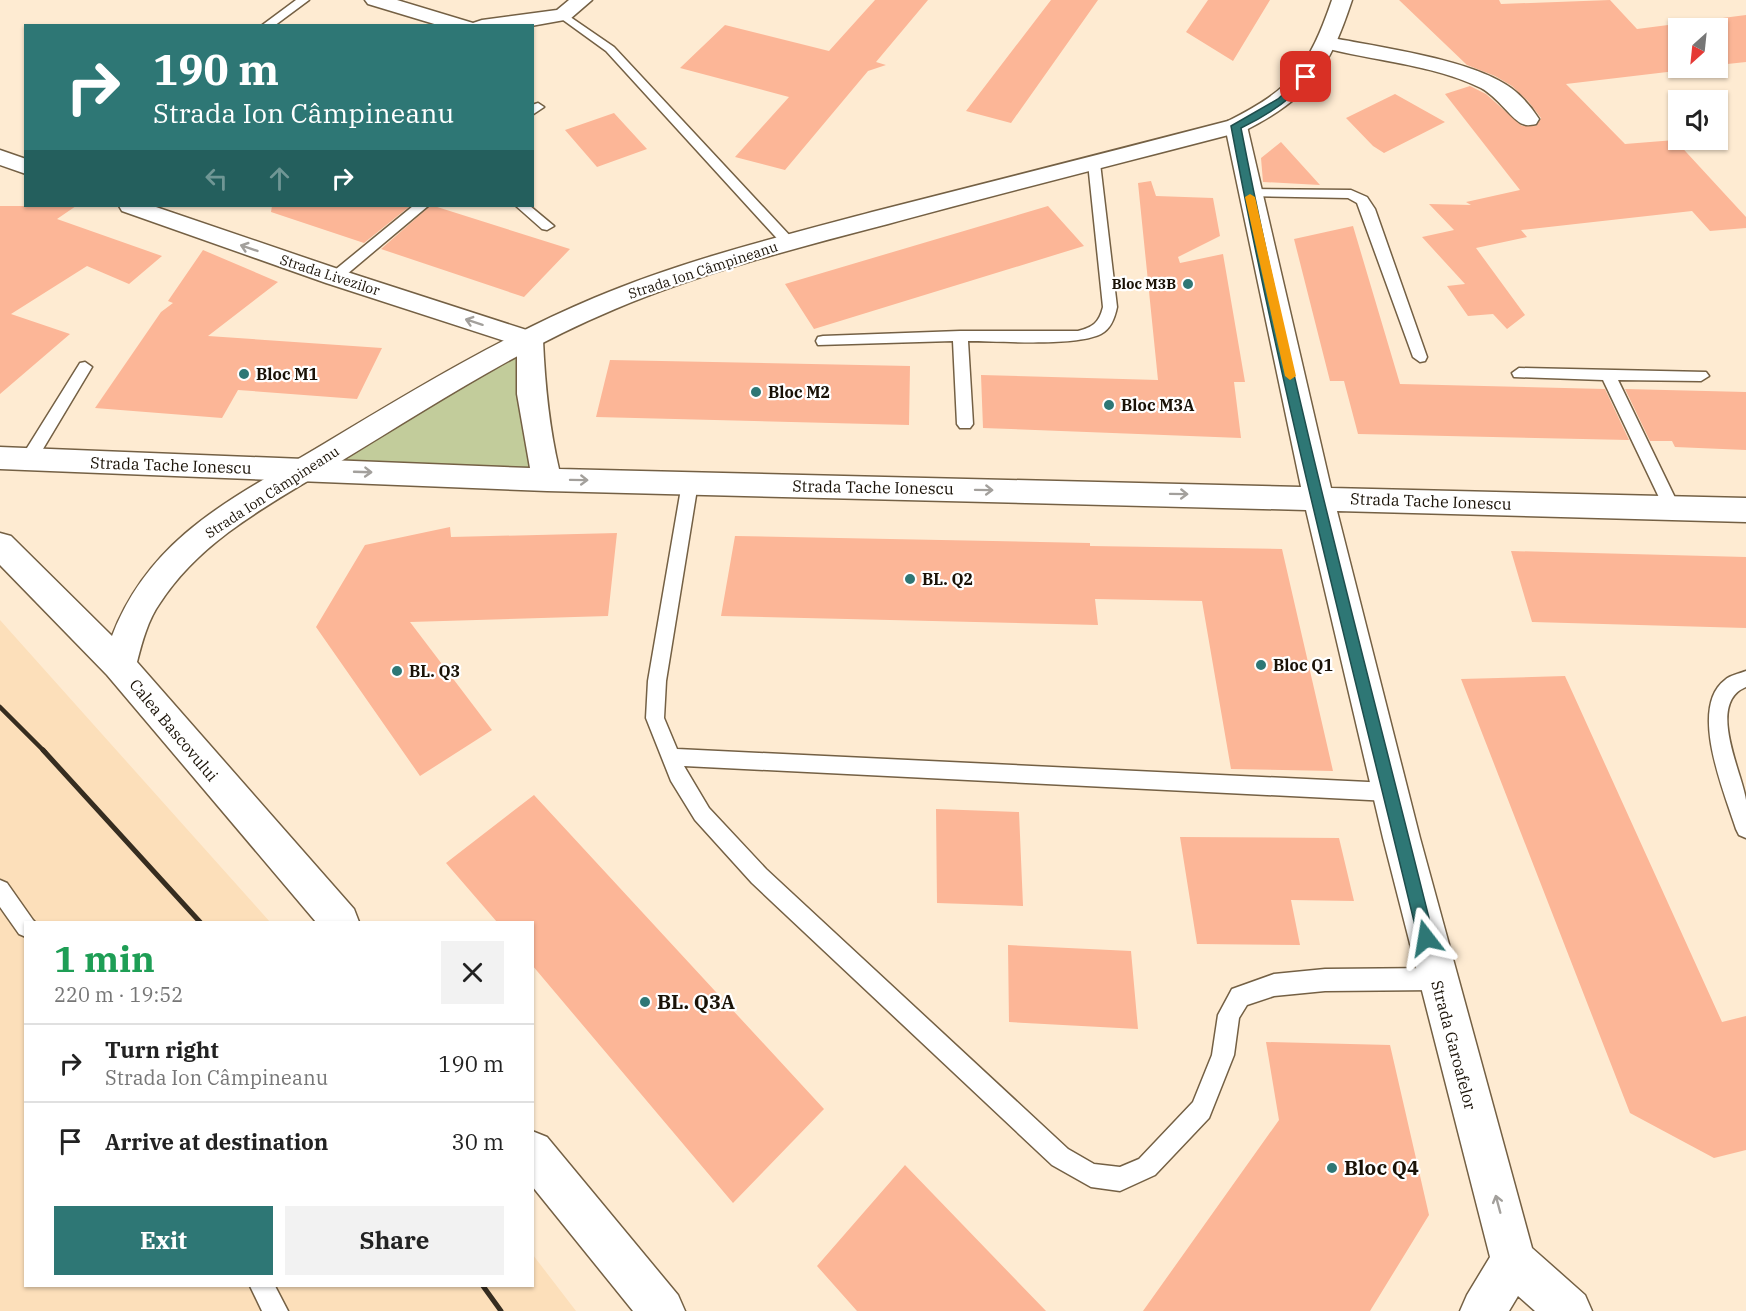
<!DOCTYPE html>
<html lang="en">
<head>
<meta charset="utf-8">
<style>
	body { margin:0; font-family:"IBM Plex Serif",serif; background:#f2f2f2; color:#222; height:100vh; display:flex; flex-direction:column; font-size:22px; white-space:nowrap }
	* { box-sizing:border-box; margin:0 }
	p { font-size:20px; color:#767676 }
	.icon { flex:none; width:33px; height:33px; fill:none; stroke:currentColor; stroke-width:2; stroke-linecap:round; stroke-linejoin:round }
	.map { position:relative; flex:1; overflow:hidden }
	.sheet { position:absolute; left:24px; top:921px; width:510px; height:366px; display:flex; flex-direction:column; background:#fff; border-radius:0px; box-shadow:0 2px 4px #0004 }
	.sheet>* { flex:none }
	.guide { position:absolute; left:24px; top:24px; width:510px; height:183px; border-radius:0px; box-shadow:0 2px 4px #0004; background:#2e7775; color:#fff; overflow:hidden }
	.needle { width:39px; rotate:207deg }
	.fabs { position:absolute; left:1668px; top:18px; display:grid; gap:12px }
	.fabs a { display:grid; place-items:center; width:60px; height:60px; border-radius:0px; background:#fff; box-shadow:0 2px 4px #0004; font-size:30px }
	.pin { position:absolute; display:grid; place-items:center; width:51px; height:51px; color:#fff; margin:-26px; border-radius:12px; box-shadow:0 3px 9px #0006 }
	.me { position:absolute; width:66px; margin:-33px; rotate:346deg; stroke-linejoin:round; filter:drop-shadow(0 0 4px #0008) }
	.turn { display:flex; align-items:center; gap:21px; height:126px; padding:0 30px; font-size:27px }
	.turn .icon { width:78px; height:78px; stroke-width:2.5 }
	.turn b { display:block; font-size:42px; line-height:51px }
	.lanes { display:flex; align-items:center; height:57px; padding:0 30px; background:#0003; justify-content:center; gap:30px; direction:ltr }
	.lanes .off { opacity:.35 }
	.round { display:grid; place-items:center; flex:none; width:63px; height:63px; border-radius:0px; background:#f2f2f2 }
	.headline { display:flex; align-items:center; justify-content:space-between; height:102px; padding:0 30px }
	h1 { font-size:36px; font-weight:700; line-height:45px; color:#1e9e55 }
	.action { display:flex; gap:12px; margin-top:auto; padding:12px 30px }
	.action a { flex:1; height:69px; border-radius:0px; background:#2e7775; color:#fff; font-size:24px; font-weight:700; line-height:69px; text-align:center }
	.action a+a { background:#f2f2f2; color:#222 }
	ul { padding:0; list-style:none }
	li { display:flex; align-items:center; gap:18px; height:78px; padding:0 30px; border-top:2px solid #e0e0e0 }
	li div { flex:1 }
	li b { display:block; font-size:22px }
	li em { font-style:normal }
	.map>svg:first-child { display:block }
	.built { fill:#fcdfba }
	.green { fill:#c2cc9b }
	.building { fill:#fcb697 }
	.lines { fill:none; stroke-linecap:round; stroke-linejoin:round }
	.service-casing { stroke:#746044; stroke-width:3 }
	.minor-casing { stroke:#746044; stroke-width:3 }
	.tertiary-casing { stroke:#746044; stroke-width:3 }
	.service { fill:#fff; fill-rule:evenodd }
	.minor { fill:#fff; fill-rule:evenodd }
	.tertiary { fill:#fff; fill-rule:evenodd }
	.rail-far1 { stroke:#362d20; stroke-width:4.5 }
	.rail { stroke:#362d20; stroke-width:5 }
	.oneway { stroke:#a3a09c }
	.route { fill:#2e7775; stroke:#1e4d4c; stroke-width:1.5 }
	.slow { fill:#f59e0b }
	.poi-dot { fill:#2e7775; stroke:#fff; stroke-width:2 }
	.labels { text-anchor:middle; stroke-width:4.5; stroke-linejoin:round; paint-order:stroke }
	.far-street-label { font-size:14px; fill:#1a1207; stroke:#fff }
	.far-poi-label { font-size:14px; font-weight:bold; fill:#1a1207; stroke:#fff; text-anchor:end }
	.poi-label { font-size:16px; font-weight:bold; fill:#1a1207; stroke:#fff; text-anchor:start }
	.street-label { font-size:16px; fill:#1a1207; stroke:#fff }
	.near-poi-label { font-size:20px; font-weight:bold; fill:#1a1207; stroke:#fff; text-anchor:start }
</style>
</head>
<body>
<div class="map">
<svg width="1746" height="1311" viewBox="0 0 1746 1311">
	<rect width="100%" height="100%" fill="#feebd2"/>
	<path class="built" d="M0 620 270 922H26V1286H532L533 1255 576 1311H0Z"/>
	<path class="green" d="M530 340 547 480 305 470Z"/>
	<path class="building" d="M875 0H928L876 62 886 65 868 71 785 170 735 157 789 97 680 68 725 25 829 51Z
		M1051 0H1098L1011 123 966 111Z
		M1208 0H1270L1233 61 1186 32Z
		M1399 0H1499L1501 4 1610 0 1637 29 1746 15V62L1718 65V28H1678V68H1701L1566 84 1625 144 1675 140 1746 217V228L1710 231 1692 211 1521 230 1527 237 1476 248 1525 315 1507 329 1493 314 1468 316 1447 286 1465 284 1422 237 1454 230 1429 204 1471 205 1466 202 1520 190 1445 94 1470 86 1486 94 1522 126H1536L1541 118 1528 101 1512 86 1495 76 1467 65Z
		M1395 94 1445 122 1384 153 1373 146 1346 118Z
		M614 113 647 149 597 167 565 130Z
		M1281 142 1320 185 1263 182 1261 158Z
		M1151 181 1156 196 1213 198 1220 236 1178 257 1180 263 1223 254 1245 382H1234L1241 438 983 428 981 375 1158 380 1138 183Z
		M0 206H76L57 219 162 256 129 284 87 266 11 314 70 334 0 394Z
		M272 206H410L364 243 271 212Z
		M430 206H434L570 249 524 297 381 249Z
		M1048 206 1084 246 814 329 785 284Z
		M1353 226 1400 384 1605 389 1629 440 1358 434 1344 381H1330L1294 239Z
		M203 250 278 282 208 336 382 348 357 399 238 390 222 418 95 408 161 312 173 303 168 301Z
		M610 360 910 366 909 425 596 417Z
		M1625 389 1746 392V450L1675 447 1672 441H1650Z
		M450 527 451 537 617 533 608 616 410 622 492 730 420 776 316 627 365 545Z
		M735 536 1090 543V546L1282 549 1333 771 1231 769 1202 601 1095 599 1098 625 721 616Z
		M1511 551 1746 557V628L1532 622Z
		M1565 676 1722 1022 1746 1016V1150L1714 1158 1630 1113 1461 679Z
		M534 795 824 1109 733 1203 532 965V922H497L446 863Z
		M936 809 1019 812 1023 906 937 903Z
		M1180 837 1339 838 1354 901 1291 900 1300 945 1197 944Z
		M1008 945 1131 951 1138 1029 1009 1022Z
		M1266 1042 1390 1045 1429 1215 1370 1311H1143L1279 1120Z
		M905 1165 1046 1311H857L817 1266Z"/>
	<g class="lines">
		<g class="service-casing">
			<path id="service" d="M296 0H309L274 26H261Z
				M563 12 614 47 793 239 795 242 793 245H783L606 51 559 17V13Z
				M538 103 544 107 532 115V105Z
				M1094 159 1100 163 1117 307C1115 317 1111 329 1101 334 1075 347 999 341 968 341L973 424 970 428H960L957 424 953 341 818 345 816 341 818 337 823 336 960 331H1078C1093 327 1099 323 1103 307L1088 163Z
				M1249 189 1351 190 1367 197 1375 209 1427 357 1425 361 1420 362 1413 357 1357 203 1348 198 1244 196 1242 193 1244 190Z
				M413 206H428L340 280H330L328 277 330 274Z
				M516 206H530L554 226 547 230 542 229Z
				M85 362 92 367 34 464H22L20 460 22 456 80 363Z
				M1519 368 1706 372 1709 376 1701 381 1618 380 1680 508 1678 512 1672 514 1666 512 1603 380 1514 377 1512 373Z
				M690 477 696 479 698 483 666 681 664 718 677 749 1389 783 1396 786 1399 792 1396 798 1389 801 684 766 709 808 766 869 1068 1149 1094 1164 1120 1167 1139 1159 1193 1102 1212 1055 1218 1015 1232 989 1274 974 1325 969 1437 968 1445 971 1448 979 1445 987 1437 990 1325 991 1274 996 1247 1005 1239 1018 1234 1055 1209 1118 1155 1175 1120 1191 1091 1187 1052 1165 752 883 695 820 671 781 646 718 648 681 682 483 684 479Z
				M1746 671V687C1706 703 1742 772 1746 800 1746 812 1746 826 1746 838L1739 835 1736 829C1725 794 1688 708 1725 680 1730 675 1739 674 1746 671Z
				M0 880 7 883 33 920 35 922H26V937L19 934 0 907Z
				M250 1286H275L288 1311H262Z"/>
		</g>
		<g class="minor-casing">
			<path id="minor" d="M365 0H397L473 23 482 20 557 10 569 0H592L570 19 531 26H441L368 4Z
				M1328 37C1377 47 1472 59 1511 88 1522 96 1532 108 1539 119L1536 124C1531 125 1527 126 1523 124 1513 121 1498 97 1481 88 1432 64 1373 61 1321 47L1317 43 1321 39Z
				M1236 119 1244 121 1247 126 1331 488 1746 498V522L1337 511 1420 838 1532 1248 1585 1295 1592 1311H1535L1518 1296 1509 1311H1460L1467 1295 1490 1257 1383 838 1306 510 547 491 0 469V447L530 468 517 394V345L326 283 122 211 119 206H153L344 271 539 334 543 340C545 385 549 426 559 469L1301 487 1225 126 1228 121Z
				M0 150 26 159V174L0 165Z"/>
		</g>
		<g class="tertiary-casing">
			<path id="tertiary" d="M1332 0H1352C1329 70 1310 97 1244 131 1125 162 1006 192 888 224 796 248 703 272 615 309 517 350 428 408 338 463 274 502 202 538 160 603 148 620 142 642 137 662L354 909 359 922H316L107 675 0 565V533L11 536 112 636C151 535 234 498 322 445 410 392 499 338 594 298 684 260 779 237 872 212 991 182 1110 152 1228 121 1292 89 1309 67 1332 0Z
				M532 1131 547 1137 678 1295 685 1311H633L532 1186Z"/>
		</g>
		<use href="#service" class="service"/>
		<use href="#minor" class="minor"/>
		<use href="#tertiary" class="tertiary"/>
		<path class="rail-far1" d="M0 707 45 752"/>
		<path class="rail" d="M43 750 200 922
			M483 1286 501 1311"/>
	</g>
	<defs><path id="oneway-shaft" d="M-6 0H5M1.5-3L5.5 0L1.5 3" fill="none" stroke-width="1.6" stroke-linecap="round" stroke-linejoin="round" transform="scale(1.5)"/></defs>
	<g class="oneway">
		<use href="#oneway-shaft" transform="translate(249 248) rotate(-161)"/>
		<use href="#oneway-shaft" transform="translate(474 322) rotate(-162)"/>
		<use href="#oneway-shaft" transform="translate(363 472) rotate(2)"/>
		<use href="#oneway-shaft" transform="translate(579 480) rotate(1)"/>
		<use href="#oneway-shaft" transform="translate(984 490) rotate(1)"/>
		<use href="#oneway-shaft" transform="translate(1179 494) rotate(1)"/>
		<use href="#oneway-shaft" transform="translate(1498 1204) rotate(-105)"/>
	</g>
	<path class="route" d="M1303 75 1311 77C1291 100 1268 115 1241 128 1294 400 1367 669 1434 938L1432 943 1426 945 1420 943 1418 938C1353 668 1282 399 1231 126L1278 99Z"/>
	<path class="slow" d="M1250 194 1255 197 1296 376 1290 380 1285 376 1245 197Z"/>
	<g class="poi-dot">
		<circle cx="1188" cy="284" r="6"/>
		<circle cx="244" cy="374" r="6"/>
		<circle cx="756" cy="392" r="6"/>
		<circle cx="1109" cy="405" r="6"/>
		<circle cx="910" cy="579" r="6"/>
		<circle cx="1261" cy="665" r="6"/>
		<circle cx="397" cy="671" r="6"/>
		<circle cx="645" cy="1002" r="6"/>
		<circle cx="1332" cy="1168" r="6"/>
	</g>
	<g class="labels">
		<g class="far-street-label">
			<text transform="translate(703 270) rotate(-18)" y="5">Strada Ion Câmpineanu</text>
			<text transform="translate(330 275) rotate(18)" y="5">Strada Livezilor</text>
			<text transform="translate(272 492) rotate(-33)" y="5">Strada Ion Câmpineanu</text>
		</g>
		<g class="far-poi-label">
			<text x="1176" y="289">Bloc M3B</text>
		</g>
		<g class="poi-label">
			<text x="256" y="380">Bloc M1</text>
			<text x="768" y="398">Bloc M2</text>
			<text x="1121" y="411">Bloc M3A</text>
			<text x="922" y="585">BL. Q2</text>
			<text x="1273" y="671">Bloc Q1</text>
			<text x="409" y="677">BL. Q3</text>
		</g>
		<g class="street-label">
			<text transform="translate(171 465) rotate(2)" y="6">Strada Tache Ionescu</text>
			<text transform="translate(873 487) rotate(1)" y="6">Strada Tache Ionescu</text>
			<text transform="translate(1431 501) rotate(2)" y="6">Strada Tache Ionescu</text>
			<text transform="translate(174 730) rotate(50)" y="6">Calea Bascovului</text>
			<text transform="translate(1454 1045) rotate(75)" y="6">Strada Garoafelor</text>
		</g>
		<g class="near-poi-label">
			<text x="657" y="1009">BL. Q3A</text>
			<text x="1344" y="1175">Bloc Q4</text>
		</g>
	</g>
</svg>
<div class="fabs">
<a><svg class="needle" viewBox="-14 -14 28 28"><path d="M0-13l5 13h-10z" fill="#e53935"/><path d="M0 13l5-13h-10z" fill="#767676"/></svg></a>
<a><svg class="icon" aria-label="sound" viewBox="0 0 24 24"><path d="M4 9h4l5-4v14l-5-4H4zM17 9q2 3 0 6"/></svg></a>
</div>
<div class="pin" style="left:1306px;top:77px;background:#d93025"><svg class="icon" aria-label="arrive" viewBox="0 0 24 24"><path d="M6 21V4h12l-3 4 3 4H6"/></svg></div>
<svg class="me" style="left:1426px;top:938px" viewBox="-20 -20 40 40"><path d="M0-17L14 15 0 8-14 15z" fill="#2e7775" stroke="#fff" stroke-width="4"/></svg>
<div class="guide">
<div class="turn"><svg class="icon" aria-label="right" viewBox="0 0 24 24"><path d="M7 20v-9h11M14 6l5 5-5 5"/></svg><div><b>190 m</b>Strada Ion Câmpineanu</div></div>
<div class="lanes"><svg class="icon off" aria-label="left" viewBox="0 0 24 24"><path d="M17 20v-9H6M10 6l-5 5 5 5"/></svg><svg class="icon off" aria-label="ahead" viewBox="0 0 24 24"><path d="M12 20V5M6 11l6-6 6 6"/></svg><svg class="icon" aria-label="right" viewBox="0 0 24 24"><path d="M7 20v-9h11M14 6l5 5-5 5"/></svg></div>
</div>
<section class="sheet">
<div class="headline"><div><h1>1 min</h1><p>220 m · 19:52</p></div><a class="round"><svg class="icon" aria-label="close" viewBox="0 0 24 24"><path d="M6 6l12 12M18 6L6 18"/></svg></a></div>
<ul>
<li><svg class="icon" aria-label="right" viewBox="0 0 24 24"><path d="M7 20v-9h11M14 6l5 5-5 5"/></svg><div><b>Turn right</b><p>Strada Ion Câmpineanu</p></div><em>190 m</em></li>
<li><svg class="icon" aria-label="arrive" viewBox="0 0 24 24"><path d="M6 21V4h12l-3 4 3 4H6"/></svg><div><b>Arrive at destination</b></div><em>30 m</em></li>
</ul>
<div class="action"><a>Exit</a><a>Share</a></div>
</section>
</div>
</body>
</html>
